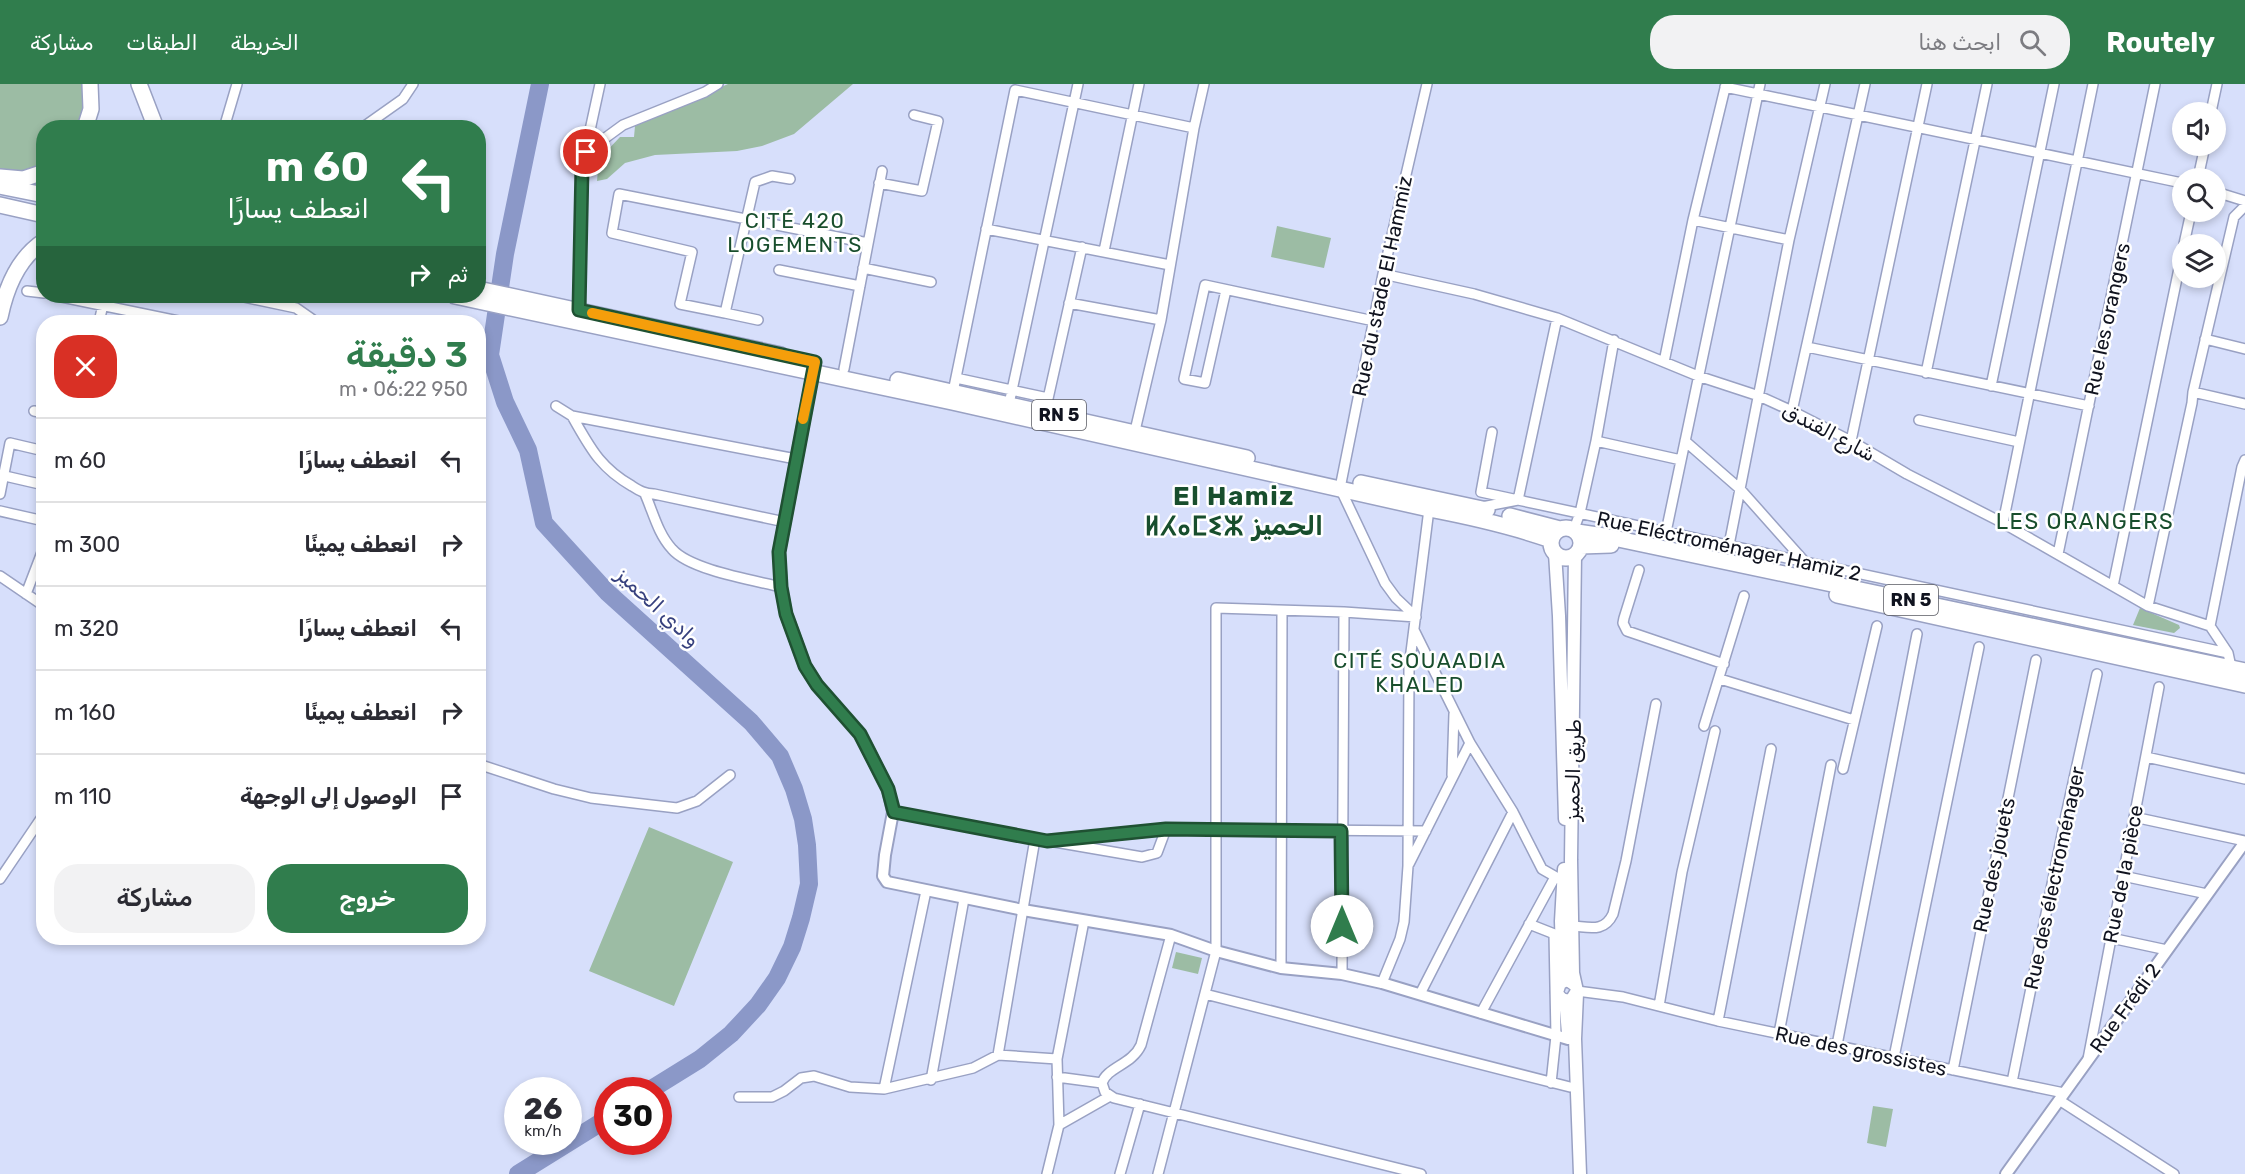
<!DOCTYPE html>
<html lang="ar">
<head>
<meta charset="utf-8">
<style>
	body { margin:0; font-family:Rubik,Vazirmatn,"Noto Sans Tifinagh",sans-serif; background:#f2f2f3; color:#2b2b33; direction:rtl; height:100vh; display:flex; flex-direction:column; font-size:22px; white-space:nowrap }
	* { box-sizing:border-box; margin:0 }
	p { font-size:20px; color:#7c7c81 }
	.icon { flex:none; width:33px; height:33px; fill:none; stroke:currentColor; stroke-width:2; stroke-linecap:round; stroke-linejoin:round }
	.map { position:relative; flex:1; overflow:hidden; direction:ltr }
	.drawer { position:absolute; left:36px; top:231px; width:450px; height:630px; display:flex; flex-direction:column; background:#fff; border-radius:24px; box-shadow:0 3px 9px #0003; direction:rtl }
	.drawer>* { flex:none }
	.hud { position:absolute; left:36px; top:36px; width:450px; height:183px; border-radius:24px; box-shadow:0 3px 9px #0003; direction:rtl; background:#307d4d; color:#fff; overflow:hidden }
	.controls { position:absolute; left:2172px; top:18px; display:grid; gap:12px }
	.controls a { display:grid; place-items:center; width:54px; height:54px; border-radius:50%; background:#fff; box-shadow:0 3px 9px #0003; font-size:30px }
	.speed { position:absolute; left:504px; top:993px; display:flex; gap:12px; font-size:30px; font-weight:700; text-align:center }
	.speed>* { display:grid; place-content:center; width:78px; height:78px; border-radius:50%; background:#fff; box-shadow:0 3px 9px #0003; line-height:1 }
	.speed small { font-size:15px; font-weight:400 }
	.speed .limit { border:9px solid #d22; background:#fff; color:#111 }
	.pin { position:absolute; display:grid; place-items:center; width:51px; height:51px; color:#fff; margin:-26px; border:3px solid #fff; border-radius:50%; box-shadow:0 2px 6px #0007 }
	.me { position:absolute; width:66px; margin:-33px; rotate:0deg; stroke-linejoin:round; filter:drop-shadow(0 0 4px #0008) }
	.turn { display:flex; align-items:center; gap:21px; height:126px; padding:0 18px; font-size:27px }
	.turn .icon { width:78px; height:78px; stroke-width:2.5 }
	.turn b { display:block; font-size:42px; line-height:51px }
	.then { display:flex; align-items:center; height:57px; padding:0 18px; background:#0003; gap:12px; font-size:22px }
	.round { display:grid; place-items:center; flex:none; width:63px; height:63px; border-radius:24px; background:#f2f2f3 }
	.headline { display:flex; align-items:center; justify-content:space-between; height:102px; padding:0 18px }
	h1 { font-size:36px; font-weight:600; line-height:45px; color:#307d4d }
	.cta { display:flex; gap:12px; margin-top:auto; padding:12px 18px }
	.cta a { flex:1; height:69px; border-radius:24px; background:#307d4d; color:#fff; font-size:24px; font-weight:600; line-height:69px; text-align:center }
	.cta a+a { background:#f2f2f3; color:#2b2b33 }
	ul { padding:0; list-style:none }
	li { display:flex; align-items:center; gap:18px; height:84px; padding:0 18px; border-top:2px solid #e1e1e2 }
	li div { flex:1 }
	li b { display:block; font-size:22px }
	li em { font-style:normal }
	header { display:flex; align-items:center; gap:36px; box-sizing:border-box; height:84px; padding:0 30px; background:#307d4d; color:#fff }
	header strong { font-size:28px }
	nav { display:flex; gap:33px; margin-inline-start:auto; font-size:21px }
	.search { width:420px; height:54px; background:#f2f2f3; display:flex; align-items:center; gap:15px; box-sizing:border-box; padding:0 21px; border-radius:24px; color:#7c7c81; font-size:22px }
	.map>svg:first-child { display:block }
	.green { fill:#9cbca4 }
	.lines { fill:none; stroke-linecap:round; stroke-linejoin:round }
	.river { stroke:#8b98c8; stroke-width:18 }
	.minor-casing { stroke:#99a1c3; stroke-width:12 }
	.tertiary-casing { stroke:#99a1c3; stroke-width:14 }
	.secondary-casing { stroke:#99a1c3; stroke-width:15 }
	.trunk-casing { stroke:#99a1c3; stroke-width:18 }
	.minor { stroke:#fff; stroke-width:9 }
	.tertiary { stroke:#fff; stroke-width:10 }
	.secondary { stroke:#fff; stroke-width:12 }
	.trunk { stroke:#fff; stroke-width:15 }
	.route-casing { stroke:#1f5132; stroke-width:15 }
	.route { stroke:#307d4d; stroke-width:10 }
	.slow { stroke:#f59e0b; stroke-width:10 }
	.labels { text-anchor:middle; stroke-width:5; stroke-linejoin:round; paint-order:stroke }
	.shield { fill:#fff; stroke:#585a62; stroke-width:1.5 }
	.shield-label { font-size:18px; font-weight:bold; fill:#10131f }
	.street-label { font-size:20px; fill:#10131f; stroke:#fff }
	.neighbourhood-label { font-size:21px; letter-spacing:1.5px; fill:#184e2d; stroke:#fff }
	.water-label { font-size:21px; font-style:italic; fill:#37417e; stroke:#fff }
	.quarter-label { font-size:22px; letter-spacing:1.5px; fill:#184e2d; stroke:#fff }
	.district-label { font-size:26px; font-weight:bold; letter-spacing:1.5px; fill:#184e2d; stroke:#fff }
</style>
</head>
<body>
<header>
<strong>Routely</strong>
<div class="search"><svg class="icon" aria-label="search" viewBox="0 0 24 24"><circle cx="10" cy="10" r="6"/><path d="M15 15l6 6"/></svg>ابحث هنا</div>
<nav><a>الخريطة</a><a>الطبقات</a><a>مشاركة</a></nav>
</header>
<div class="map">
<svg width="2245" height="1090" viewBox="0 0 2245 1090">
	<rect width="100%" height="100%" fill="#d7dffb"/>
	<path class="green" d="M0 0H83C85 16 83 29 77 43L44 44 43 79 32 87H0Z
		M728 0H853L794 50 762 62 737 67 655 71 625 79 607 95 597 97 599 75 620 53H634L635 42Z
		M1277 142 1331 154 1324 184 1271 173Z
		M2140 524 2179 541 2180 544 2174 549 2133 541Z
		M649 743 733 778 674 922 589 887Z
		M1176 868 1202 874 1198 890 1172 884Z
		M1873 1022 1893 1025 1886 1063 1867 1059Z"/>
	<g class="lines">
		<path class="river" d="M540 0 505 170 490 271 505 318 528 366 544 439 607 508 751 638 780 672 794 705 803 735 807 761 809 800 801 834 792 863 777 894 758 921 731 950 700 975 650 1006
			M518 1090 608 1034"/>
		<g class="minor-casing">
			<path id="minor" d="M1725 3 2182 99
				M2211 28 2217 0
				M224 44 237 0
				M362 44 403 15 413 0
				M586 68 623 41 705 8 718 0
				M2198 94 2205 62
				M790 95 772 92 755 98 725 229 680 220 692 168 612 149 619 110 868 159
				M879 99 922 107 938 37 914 31
				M2216 108 2245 117
				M1693 136 1789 156
				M986 145 1170 181
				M2184 160 2191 128
				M1104 167 1139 0
				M863 184 931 198
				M779 186 860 202
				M1383 190 1474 210 1557 234 1698 292 1759 312 1792 327 1851 357 1907 390 2003 439 2148 522 2210 542 2228 569 2231 583
				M1226 206 1205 299 1184 295 1205 201 1374 237
				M27 207 44 209
				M57 212 183 238
				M239 212 296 224 316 238
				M1069 219 1161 236
				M725 229 758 236
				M579 230 582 83 600 0
				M99 238 105 212
				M2205 255 2245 265
				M1807 263 2089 322
				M1664 278 1693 136 1726 0
				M844 285 882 87
				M1926 289 1987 0
				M956 294 1048 314
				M1991 302 2054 0
				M953 308 1015 6 1194 44
				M2193 308 2245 320
				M1009 320 1078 0
				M556 322 572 332 796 375
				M34 327 44 329
				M1792 327 1865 0
				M1045 328 1082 163
				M572 332C590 363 599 383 632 402 640 407 645 410 654 410L785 438
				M1919 336 2019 358
				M1492 348 1481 408 1518 416 1557 234
				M1134 351 1161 236 1194 44 1204 0
				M1596 357 1681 376
				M1685 357 1740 405 1805 478
				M1851 357 1927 0
				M5 392 44 401
				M0 410 10 359 44 367
				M645 410C653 428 658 450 672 465 690 486 753 496 781 503
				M1482 423 1518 416 2228 569
				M0 427 44 437
				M2003 439 2093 0
				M1574 445 1580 429 1596 357 1614 256
				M1666 448 1760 0
				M1729 461 1789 156 1825 0
				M2058 470 2155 0
				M1639 486 1624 534 1623 539 1627 547 1724 580
				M0 492 44 522
				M2113 502 2182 170
				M26 510 44 463
				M2148 522 2192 319 2193 308 2234 133 2245 122
				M1416 533 1396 514 1385 499 1340 404 1383 190 1427 0
				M2210 542 2242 383 2245 376
				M1414 546 1470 659 1513 728 1542 785 1563 797
				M1720 595 1854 636
				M1704 642 1744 512
				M2146 673 2245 695
				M478 680 554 705 591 714 677 724 697 717 730 691
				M1843 685 1877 542
				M1452 691 1454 630
				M893 728 1047 757 1166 745 1426 747
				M2134 733 2245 757
				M1055 758 1142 773 1157 769 1166 745
				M1409 780 1470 659
				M2123 792 2207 810
				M0 795 44 730
				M1529 840 1557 851
				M1572 842C1589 843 1604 849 1613 830L1626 777 1656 620
				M1171 851 1141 961C1132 981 1107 983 1102 999L1105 1008 1114 1014 1421 1090
				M2111 854 2167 866
				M1281 884 1282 527
				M1342 890 1344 528
				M1382 899 1400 855 1404 838 1408 782 1409 584 1429 425
				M1577 907 1623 913 1718 937 2064 1009
				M1205 910 1570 1003
				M1420 910 1513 728
				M1659 922 1682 788 1715 647
				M1481 929 1555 793
				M1718 937 1771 665
				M1779 949 1831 681
				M1837 961 1917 550
				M998 971 1035 755
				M1894 973 1979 563
				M1057 975 1059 1041
				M2088 975 2159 603
				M1953 986 2036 576
				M1057 993 1102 999
				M931 996 964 815
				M2012 998 2066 731 2097 590
				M1551 999 1556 952 1554 850
				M884 1005 926 807
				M739 1013H772L784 1007 801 994 814 992 850 1003 884 1005 973 984 998 971 1057 975 1084 837
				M2059 1016 2174 1090
				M1047 1090 1059 1041 1110 1012
				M1120 1090 1140 1020
				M1158 1090 1216 867V524L1344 528 1416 533"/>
		</g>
		<g class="tertiary-casing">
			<path id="tertiary" d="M815 278 779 468 781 503 786 530 805 582 817 601 860 650 888 705 893 728 885 771 883 792 887 798 1023 826 1171 851 1216 867 1281 884 1342 890 1382 899 1568 955
				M2006 1090 2245 758"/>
		</g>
		<g class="secondary-casing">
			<path id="secondary" d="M1555 469 1559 532 1565 735
				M1575 471 1571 776 1573 889 1577 907 1572 915C1565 918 1559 915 1557 908L1560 899 1568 896 1575 901
				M1563 897 1561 837 1564 785
				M1577 910 1575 955 1580 1090
				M1562 915 1566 926 1568 949"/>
		</g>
		<g class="trunk-casing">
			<path id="trunk" d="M139 0 156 44
				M85 44 91 25 90 0
				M0 93 23 95 44 88
				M0 102 44 111
				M0 121 44 131
				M478 205 781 271
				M455 212 952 318 1429 425C1471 433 1511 442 1551 456
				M0 233C6 204 18 174 44 157
				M898 296 1247 374
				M1361 399 1487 426
				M1510 432 1560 445
				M1551 459a15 15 0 1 1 30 0a15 15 0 1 1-30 0Z
				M1577 448 1604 452 2245 587
				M1581 462 1611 461
				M1837 511 2245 601"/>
		</g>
		<use href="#minor" class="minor"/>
		<use href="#tertiary" class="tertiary"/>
		<use href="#secondary" class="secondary"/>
		<use href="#trunk" class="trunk"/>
	</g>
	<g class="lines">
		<g class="route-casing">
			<path id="route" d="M586 68 582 83 579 226 815 278 779 468 781 503 786 530 805 582 817 601 860 650 888 705 894 728 1047 757 1166 745 1341 747 1342 842"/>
		</g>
		<use href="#route" class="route"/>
		<path class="slow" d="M592 229 815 278 803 335"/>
	</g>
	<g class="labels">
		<g class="shield">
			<rect x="1032" y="316" width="54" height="30" rx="4.5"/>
			<rect x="1884" y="501" width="54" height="30" rx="4.5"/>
		</g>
		<g class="shield-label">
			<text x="1059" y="337">RN 5</text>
			<text x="1911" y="522">RN 5</text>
		</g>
		<g class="street-label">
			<text transform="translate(1382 202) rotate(-78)" y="7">Rue du stade El Hammiz</text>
			<text transform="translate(2107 235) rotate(-78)" y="7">Rue les orangers</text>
			<text transform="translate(1829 348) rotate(28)" y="7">شارع الفندق</text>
			<text transform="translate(1729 462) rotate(12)" y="7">Rue Eléctroménager Hamiz 2</text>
			<text transform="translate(1573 686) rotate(-89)" y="7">طريق الحميز</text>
			<text transform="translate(1994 781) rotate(-78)" y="7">Rue des jouets</text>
			<text transform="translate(2123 790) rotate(-79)" y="7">Rue de la pièce</text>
			<text transform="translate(2054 794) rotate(-78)" y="7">Rue des électroménager</text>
			<text transform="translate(2125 924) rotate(-54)" y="7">Rue Frédi 2</text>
			<text transform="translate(1861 967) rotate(12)" y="7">Rue des grossistes</text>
		</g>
		<g class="neighbourhood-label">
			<text x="795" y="144">CITÉ 420<tspan x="795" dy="24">LOGEMENTS</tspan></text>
			<text x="1420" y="584">CITÉ SOUAADIA<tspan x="1420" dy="24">KHALED</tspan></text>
		</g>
		<g class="water-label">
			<text transform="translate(658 523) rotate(43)" y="7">وادي الحميز</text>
		</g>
		<g class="quarter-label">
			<text x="2085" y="445">LES ORANGERS</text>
		</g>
		<g class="district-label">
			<text x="1234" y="421">El Hamiz<tspan x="1234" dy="30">ⵍⵃⴰⵎⵉⵣ الحميز</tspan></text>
		</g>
	</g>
</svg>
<div class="controls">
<a><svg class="icon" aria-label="sound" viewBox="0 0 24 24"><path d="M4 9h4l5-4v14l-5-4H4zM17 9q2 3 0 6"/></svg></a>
<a><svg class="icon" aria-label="search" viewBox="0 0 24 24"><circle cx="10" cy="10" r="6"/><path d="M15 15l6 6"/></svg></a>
<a><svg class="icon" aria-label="layers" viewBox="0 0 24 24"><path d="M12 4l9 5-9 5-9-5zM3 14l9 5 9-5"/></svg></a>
</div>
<div class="speed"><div>26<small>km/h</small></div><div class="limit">30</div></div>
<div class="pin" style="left:586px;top:68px;background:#d93025"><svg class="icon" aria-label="arrive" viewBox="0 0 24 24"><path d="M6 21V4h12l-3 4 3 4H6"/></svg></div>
<svg class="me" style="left:1342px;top:842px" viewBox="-20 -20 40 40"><circle r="19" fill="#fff"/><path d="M0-13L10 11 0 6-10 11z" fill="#307d4d"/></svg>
<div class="hud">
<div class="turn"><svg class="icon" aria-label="left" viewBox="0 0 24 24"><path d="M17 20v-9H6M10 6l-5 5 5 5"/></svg><div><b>60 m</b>انعطف يسارًا</div></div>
<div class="then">ثم<svg class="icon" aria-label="right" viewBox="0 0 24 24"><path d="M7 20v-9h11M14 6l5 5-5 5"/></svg></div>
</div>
<section class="drawer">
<div class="headline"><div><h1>3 دقيقة</h1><p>950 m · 06:22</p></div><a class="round" style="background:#d93025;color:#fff"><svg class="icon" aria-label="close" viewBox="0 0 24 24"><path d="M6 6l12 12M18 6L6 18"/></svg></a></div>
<ul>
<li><svg class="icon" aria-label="left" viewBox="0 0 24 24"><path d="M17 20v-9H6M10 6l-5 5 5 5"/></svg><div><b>انعطف يسارًا</b></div><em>60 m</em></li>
<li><svg class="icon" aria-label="right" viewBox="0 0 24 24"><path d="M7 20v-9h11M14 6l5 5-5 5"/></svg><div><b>انعطف يمينًا</b></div><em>300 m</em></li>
<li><svg class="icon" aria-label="left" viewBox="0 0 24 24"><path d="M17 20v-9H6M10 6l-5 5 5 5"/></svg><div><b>انعطف يسارًا</b></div><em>320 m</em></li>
<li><svg class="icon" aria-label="right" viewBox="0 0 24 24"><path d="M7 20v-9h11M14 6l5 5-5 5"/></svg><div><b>انعطف يمينًا</b></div><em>160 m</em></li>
<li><svg class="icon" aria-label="arrive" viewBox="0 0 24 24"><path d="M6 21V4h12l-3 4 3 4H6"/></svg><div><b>الوصول إلى الوجهة</b></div><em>110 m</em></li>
</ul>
<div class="cta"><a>خروج</a><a>مشاركة</a></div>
</section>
</div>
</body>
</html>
